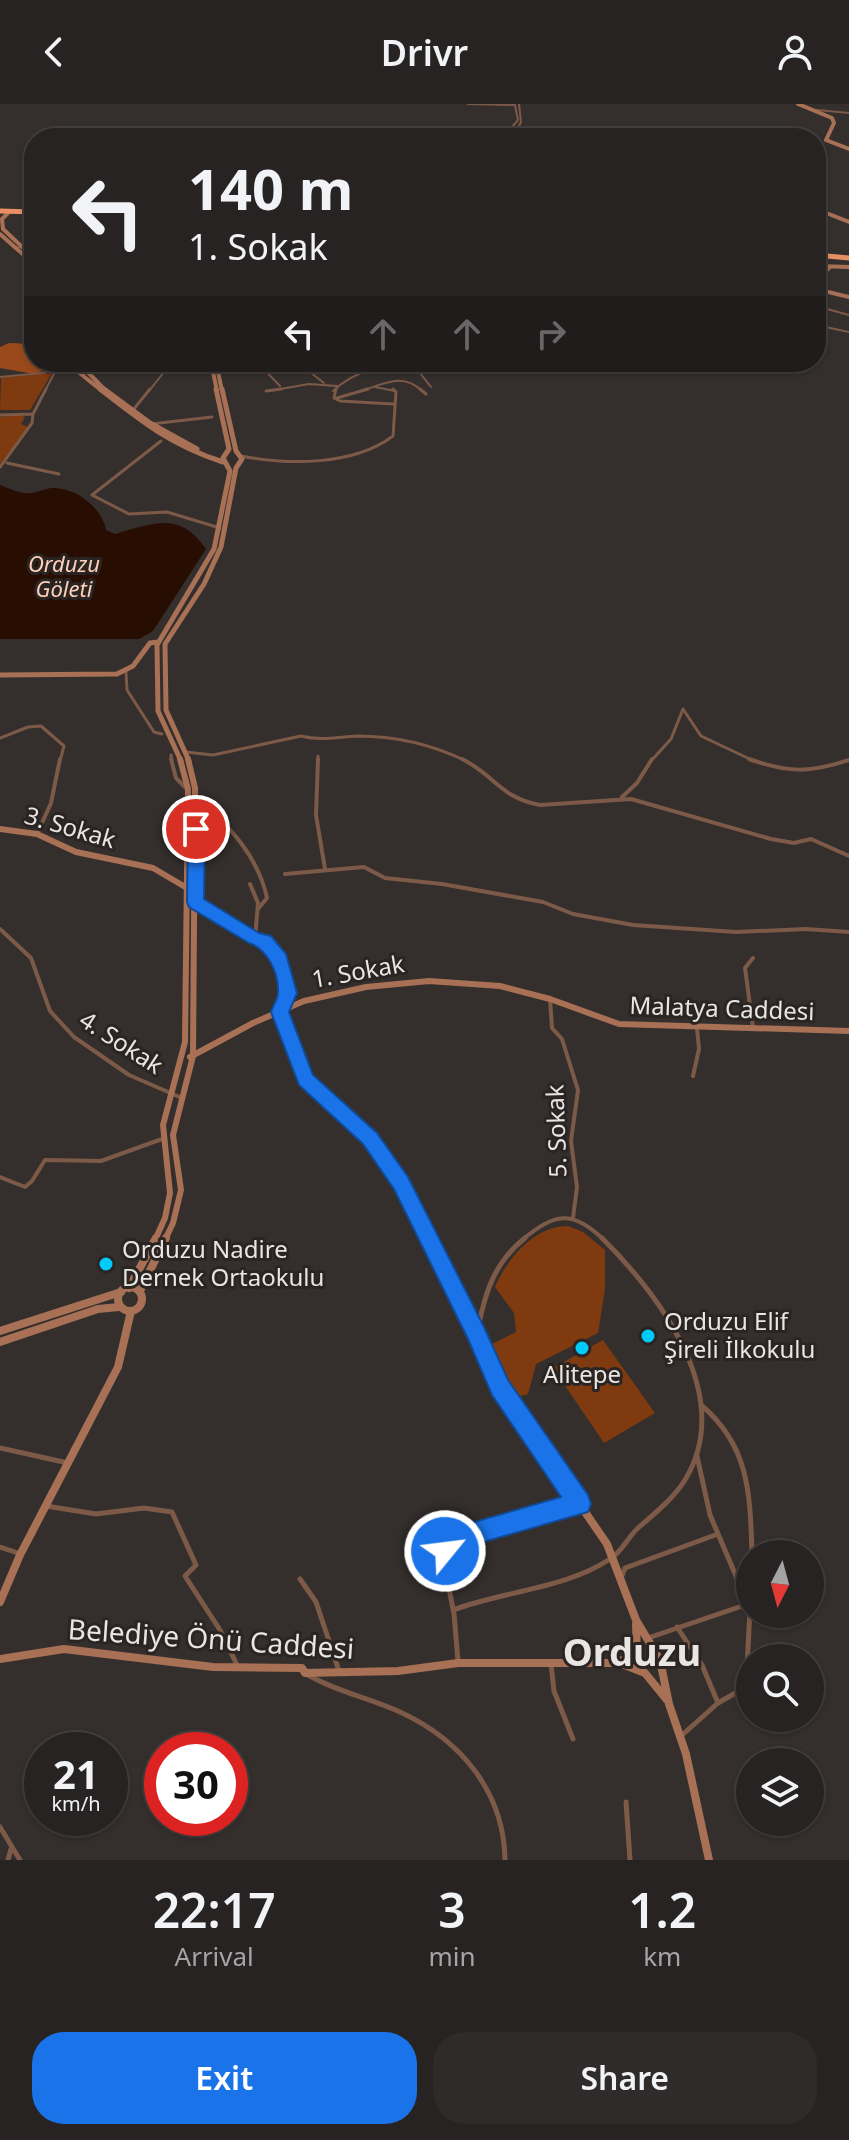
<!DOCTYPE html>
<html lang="en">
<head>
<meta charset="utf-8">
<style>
	body { margin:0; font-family:"Noto Sans",sans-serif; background:#2f2b2a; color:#f1f3f6; height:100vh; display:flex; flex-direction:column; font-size:30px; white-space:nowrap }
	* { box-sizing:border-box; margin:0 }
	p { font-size:26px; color:#a4a4a5 }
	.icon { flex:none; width:44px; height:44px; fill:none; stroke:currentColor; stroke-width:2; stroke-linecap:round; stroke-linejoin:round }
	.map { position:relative; height:1756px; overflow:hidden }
	.details { display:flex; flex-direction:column; background:#272322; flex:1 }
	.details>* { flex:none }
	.top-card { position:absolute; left:24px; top:24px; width:802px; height:244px; border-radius:32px; box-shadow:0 2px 6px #0004,0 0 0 2px #434040; background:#272322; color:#f1f3f6; overflow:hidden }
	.needle { width:52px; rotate:186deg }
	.buttons { position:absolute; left:736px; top:1436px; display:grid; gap:16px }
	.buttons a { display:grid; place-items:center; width:88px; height:88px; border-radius:50%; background:#272322; box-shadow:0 2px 6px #0004,0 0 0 2px #434040; font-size:40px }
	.speed { position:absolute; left:24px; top:1628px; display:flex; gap:16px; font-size:40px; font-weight:700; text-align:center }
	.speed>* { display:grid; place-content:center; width:104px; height:104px; border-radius:50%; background:#272322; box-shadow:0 2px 6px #0004,0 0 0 2px #434040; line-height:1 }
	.speed small { font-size:20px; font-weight:400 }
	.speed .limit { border:12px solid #d22; background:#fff; color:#111 }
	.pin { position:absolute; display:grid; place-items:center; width:68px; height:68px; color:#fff; margin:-34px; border:4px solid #fff; border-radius:50%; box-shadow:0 2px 8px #0007 }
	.me { position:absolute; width:88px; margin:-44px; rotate:61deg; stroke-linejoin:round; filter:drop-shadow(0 0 6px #0008) }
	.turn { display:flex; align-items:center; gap:28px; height:168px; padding:0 32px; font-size:36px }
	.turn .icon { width:104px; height:104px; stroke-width:2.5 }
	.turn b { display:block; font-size:56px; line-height:68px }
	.lanes { display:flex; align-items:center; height:76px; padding:0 32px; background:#0003; justify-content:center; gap:40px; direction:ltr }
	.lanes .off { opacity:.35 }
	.eta { display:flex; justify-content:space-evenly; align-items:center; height:136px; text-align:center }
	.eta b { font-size:48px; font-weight:600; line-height:56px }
	.button { display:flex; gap:16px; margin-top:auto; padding:16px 32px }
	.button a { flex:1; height:92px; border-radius:32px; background:#1a73e8; color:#fff; font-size:32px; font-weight:600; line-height:92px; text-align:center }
	.button a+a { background:#2f2b2a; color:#f1f3f6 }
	header { display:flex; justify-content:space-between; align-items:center; height:104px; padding:0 32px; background:#272322; font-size:36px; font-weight:600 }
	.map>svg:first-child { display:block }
	.green { fill:#803a10 }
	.forest { fill:#99491c }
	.water { fill:#270d02 }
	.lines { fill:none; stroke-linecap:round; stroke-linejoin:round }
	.street-far3 { stroke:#7d5a48; stroke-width:2 }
	.street-far2 { stroke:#7d5a48; stroke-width:3 }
	.street-far1 { stroke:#7d5a48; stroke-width:4 }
	.street { stroke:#7d5a48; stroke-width:5 }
	.secondary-far3 { stroke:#a87054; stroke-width:4 }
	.secondary-far2 { stroke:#a87054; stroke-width:5 }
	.secondary-far1 { stroke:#a87054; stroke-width:6 }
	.secondary { stroke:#a87054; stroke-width:8 }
	.highway { stroke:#e79064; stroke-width:5 }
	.route { fill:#1a73e8; stroke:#114b97; stroke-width:2 }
	.poi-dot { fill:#00cbf9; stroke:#2a2523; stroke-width:3 }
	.labels { text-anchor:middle; stroke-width:6; stroke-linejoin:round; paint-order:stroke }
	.far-water-label { font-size:22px; font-style:italic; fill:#fdcfb9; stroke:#2a2523 }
	.street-label { font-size:24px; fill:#e8e5e3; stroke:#2a2523 }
	.poi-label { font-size:24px; fill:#e8e5e3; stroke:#2a2523; text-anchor:start }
	.near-street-label { font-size:28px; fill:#e8e5e3; stroke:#2a2523 }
	.near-district-label { font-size:38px; font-weight:bold; fill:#e8e5e3; stroke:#2a2523 }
</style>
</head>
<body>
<header><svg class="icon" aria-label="back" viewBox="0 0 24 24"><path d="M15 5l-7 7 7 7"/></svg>Drivr<svg class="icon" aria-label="person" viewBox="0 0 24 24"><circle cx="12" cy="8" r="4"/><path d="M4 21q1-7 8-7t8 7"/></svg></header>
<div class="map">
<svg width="849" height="1756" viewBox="0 0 849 1756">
	<rect width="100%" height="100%" fill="#342f2d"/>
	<path class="green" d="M52 269 30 306H0L1 274Z
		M19 310 25 313 21 320 28 323 0 360V313Z
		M568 1122 583 1128 605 1146V1185L598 1229 536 1260 528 1290 513 1294 490 1241 516 1228 514 1209 495 1183C507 1155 534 1122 568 1122Z
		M603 1236 655 1309 604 1339 553 1264Z"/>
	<path class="forest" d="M9 239 34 240V258H55L57 262 34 270 0 264V243Z"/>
	<path class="water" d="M0 381C8 384 16 388 24 389 35 391 45 383 55 384 78 385 102 404 106 426L115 430C153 420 179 406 206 445L153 527 139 535H0Z"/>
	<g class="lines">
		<path class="street-far3" d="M468 0 515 1
			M817 6 849 9
			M506 30 518 16 515 1
			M506 30H512L514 32 506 33Z
			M514 32 521 18 519 0
			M231 34 251 31 262 34
			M13 143 34 144
			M816 202 849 211
			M816 221 849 228
			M257 258 280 282
			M297 258 324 279
			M412 259 431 283
			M0 273 43 269 71 261
			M375 283 395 287
			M45 287 60 258
			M149 287 172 258
			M269 287 309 280 337 282
			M333 287C361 260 397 261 433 258
			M361 287C384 280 403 268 422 287"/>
		<path class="street-far2" d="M336 285 334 294 340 297 393 300
			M420 285 426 290
			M266 287 281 285
			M337 294 368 285
			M133 306 150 285
			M0 311 33 310
			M151 320 212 313
			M161 337 92 391 129 410 167 408 220 424
			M241 352C288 361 353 362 393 332L396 288 393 285
			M7 359 59 370
			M0 363 32 319 33 310 46 285
			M126 568 127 586 154 628 162 630
			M0 634 28 623 41 622 64 642 60 657
			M186 648 213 651 301 632C319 637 338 633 357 632 395 632 431 640 466 657
			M171 651 172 657
			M318 657V652
			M651 657 671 635 683 605 701 632 754 657"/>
		<path class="street-far1" d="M171 655 176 674 186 684
			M318 655 316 711 325 765
			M462 655C495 671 500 694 540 701L631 695 771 735 794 739 811 735 849 752
			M749 655C788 669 810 669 849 656
			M622 693 637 679 652 655
			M197 701C231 718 259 757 267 794L258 805
			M37 730 51 699 60 655
			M285 770 364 763 385 774 442 780 543 798 573 810 633 821 736 828 806 825 849 828
			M250 780 258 799 255 835
			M0 825 31 854 50 907 74 933 129 971 182 994
			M753 854 745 864 753 924
			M550 895 552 924 562 935 578 986 571 1037 577 1083 573 1114
			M693 972 699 945 697 924
			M0 1073 25 1083 32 1077 45 1056 101 1057 162 1035
			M522 1136C555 1109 572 1105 604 1136"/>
		<path class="street" d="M477 1230C484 1192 493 1159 525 1134
			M701 1301C750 1342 750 1391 752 1450
			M0 1344 68 1359
			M46 1402 96 1410 144 1404 172 1408 196 1461 185 1472 220 1526 238 1563
			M0 1443 18 1449
			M621 1474 625 1464 718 1430
			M300 1475 316 1498 339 1567
			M453 1506C503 1487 565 1485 610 1455 622 1448 628 1433 638 1424 655 1409 673 1395 685 1376 736 1292 660 1192 602 1134
			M677 1523 702 1561 718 1599
			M648 1534 748 1500
			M458 1557 454 1510 444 1459 452 1435 577 1400
			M551 1560 554 1587 573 1635
			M308 1571C337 1588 370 1594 400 1608 461 1636 504 1688 505 1756
			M681 1632 718 1599 746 1583 750 1505 710 1411 697 1352
			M626 1698 630 1756
			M0 1723 20 1756
			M8 1756 11 1745"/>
		<path class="secondary-far3" d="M798 0 832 14 834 19 826 36 849 45
			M816 105 849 118
			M10 107 2 115 3 125 34 154
			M0 130 34 160
			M816 162 849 163
			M816 177 830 163
			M816 185 849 193
			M66 258 102 287
			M78 258 106 287
			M211 258 217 287
			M216 258 222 287"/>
		<path class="secondary-far2" d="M100 285C142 318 171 341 223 358
			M104 285 150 319 197 345
			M0 571 117 570 133 562 150 539 158 538
			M181 657 158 607 157 541 214 445 230 367 223 354 229 345 216 285
			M189 657 166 606 165 540 204 480 221 443 236 364 242 355 236 347 222 285"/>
		<path class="secondary-far1" d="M0 725 37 730 76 748 153 764 187 784 204 806 255 835 265 837 284 871 287 889 280 908 305 976 315 988 348 1012 384 1053 429 1136
			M190 953 253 919 304 897 366 883 429 877 500 882 550 895 619 920 849 927
			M155 1136 165 1114 170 1089 163 1021 185 938 188 685 180 655
			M165 1136 173 1119 181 1086 173 1031 193 952 195 684 188 655"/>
		<path class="secondary" d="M429 1134 500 1284 607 1440 636 1516 660 1556 669 1600 686 1650 709 1756
			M118 1195a12 12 0 1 1 24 0a12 12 0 1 1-24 0Z
			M129 1184 156 1134
			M140 1187 166 1134
			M0 1227 121 1188
			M0 1238 98 1205 119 1203
			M0 1498 20 1451 118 1263 131 1207
			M0 1555 64 1545 213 1563 302 1564 305 1569 398 1567 458 1559H610L637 1553 636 1520
			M622 1560 645 1569 667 1596"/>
		<path class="highway" d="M0 107 34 108
			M816 151 849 154"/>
	</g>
	<path class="route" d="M196 719 205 725 204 795 259 829 271 832 286 850 297 889 289 908 313 971 377 1029 408 1073 484 1223 508 1276 588 1391 591 1400 588 1408 459 1445 454 1455 445 1459 437 1455 433 1447 443 1427 561 1393 492 1291 468 1235 394 1085 363 1040 299 981 271 908C273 902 278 894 278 889 279 868 267 845 249 839L189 803 187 798 188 725Z"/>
	<g class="poi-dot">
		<circle cx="106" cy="1160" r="8"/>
		<circle cx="648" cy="1232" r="8"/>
		<circle cx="582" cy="1244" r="8"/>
	</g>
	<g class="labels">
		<g class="far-water-label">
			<text x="64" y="468">Orduzu<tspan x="64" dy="25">Göleti</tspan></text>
		</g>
		<g class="street-label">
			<text transform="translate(70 724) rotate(16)" y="8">3. Sokak</text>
			<text transform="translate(358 868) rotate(-10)" y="8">1. Sokak</text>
			<text transform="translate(722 905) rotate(2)" y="8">Malatya Caddesi</text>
			<text transform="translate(121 939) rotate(33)" y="8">4. Sokak</text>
			<text transform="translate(557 1027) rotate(-92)" y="8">5. Sokak</text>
		</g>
		<g class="poi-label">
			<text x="122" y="1154">Orduzu Nadire<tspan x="122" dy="28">Dernek Ortaokulu</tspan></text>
			<text x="664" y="1226">Orduzu Elif<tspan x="664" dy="28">Şireli İlkokulu</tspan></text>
			<text x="582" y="1279" text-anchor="middle">Alitepe</text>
		</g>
		<g class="near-street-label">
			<text transform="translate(211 1535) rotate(4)" y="10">Belediye Önü Caddesi</text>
		</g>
		<g class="near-district-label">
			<text x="632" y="1562">Orduzu</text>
		</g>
	</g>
</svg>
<div class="buttons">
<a><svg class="needle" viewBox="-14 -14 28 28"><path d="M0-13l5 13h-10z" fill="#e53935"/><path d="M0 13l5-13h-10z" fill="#a4a4a5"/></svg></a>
<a><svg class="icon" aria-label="search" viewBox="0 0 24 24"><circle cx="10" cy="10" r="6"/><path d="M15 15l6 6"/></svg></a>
<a><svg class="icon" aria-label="layers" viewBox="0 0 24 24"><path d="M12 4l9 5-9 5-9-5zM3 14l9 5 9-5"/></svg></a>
</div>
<div class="speed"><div>21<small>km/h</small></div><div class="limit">30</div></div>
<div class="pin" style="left:196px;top:725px;background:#d93025"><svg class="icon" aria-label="arrive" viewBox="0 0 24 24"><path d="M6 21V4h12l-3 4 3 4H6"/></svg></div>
<svg class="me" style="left:445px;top:1447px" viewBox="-20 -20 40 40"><circle r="17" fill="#1a73e8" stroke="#fff" stroke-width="3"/><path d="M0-11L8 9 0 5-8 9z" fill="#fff"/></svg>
<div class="top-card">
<div class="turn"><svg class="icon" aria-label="left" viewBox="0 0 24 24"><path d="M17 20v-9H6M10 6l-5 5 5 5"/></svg><div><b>140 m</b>1. Sokak</div></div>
<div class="lanes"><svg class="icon" aria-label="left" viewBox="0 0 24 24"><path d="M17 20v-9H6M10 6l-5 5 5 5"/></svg><svg class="icon off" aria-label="ahead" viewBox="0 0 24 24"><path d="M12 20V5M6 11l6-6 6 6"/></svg><svg class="icon off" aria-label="ahead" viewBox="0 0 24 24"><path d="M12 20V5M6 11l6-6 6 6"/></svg><svg class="icon off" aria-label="right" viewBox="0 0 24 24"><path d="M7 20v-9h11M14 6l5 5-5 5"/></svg></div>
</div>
</div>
<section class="details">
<div class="eta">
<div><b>22:17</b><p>Arrival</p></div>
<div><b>3</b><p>min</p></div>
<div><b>1.2</b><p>km</p></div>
</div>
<div class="button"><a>Exit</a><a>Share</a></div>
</section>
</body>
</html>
